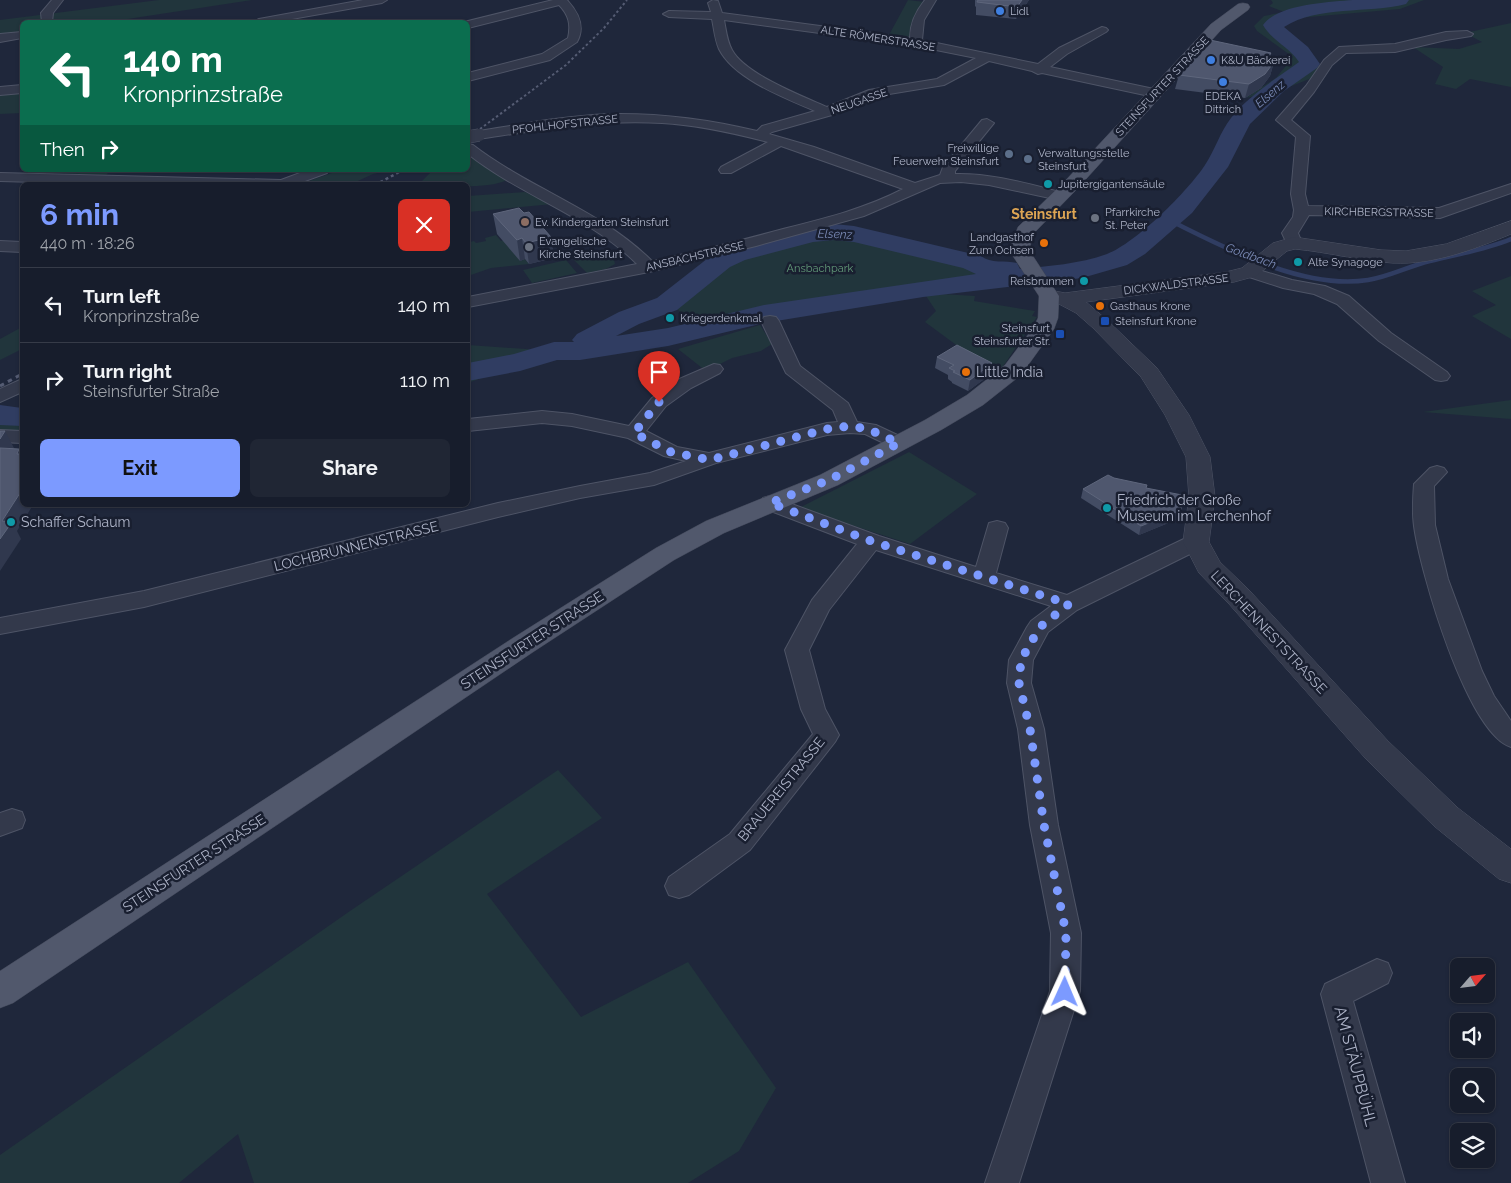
<!DOCTYPE html>
<html lang="en">
<head>
<meta charset="utf-8">
<style>
	body { margin:0; font-family:Raleway,sans-serif; background:#202634; color:#f1f3f6; height:100vh; display:flex; flex-direction:column; font-size:19px; white-space:nowrap }
	* { box-sizing:border-box; margin:0 }
	p { font-size:16px; color:#9ea2a9 }
	.icon { flex:none; width:28px; height:28px; fill:none; stroke:currentColor; stroke-width:2; stroke-linecap:round; stroke-linejoin:round }
	.map { position:relative; flex:1; overflow:hidden }
	.drawer { position:absolute; left:20px; top:182px; width:450px; height:325px; display:flex; flex-direction:column; background:#171d2c; border-radius:8px; box-shadow:0 1px 4px #0004,0 0 0 1px #363b48 }
	.drawer>* { flex:none }
	.guide { position:absolute; left:20px; top:20px; width:450px; height:152px; border-radius:8px; box-shadow:0 1px 4px #0004,0 0 0 1px #363b48; background:#0b6e4f; color:#fff; overflow:hidden }
	.needle { width:32px; rotate:62deg }
	.buttons { position:absolute; left:1450px; top:958px; display:grid; gap:10px }
	.buttons a { display:grid; place-items:center; width:45px; height:45px; border-radius:8px; background:#171d2c; box-shadow:0 1px 4px #0004,0 0 0 1px #363b48; font-size:25px }
	.pin { position:absolute; display:grid; place-items:center; width:42px; height:42px; color:#fff; margin:-51px -21px; border-radius:50% 50% 50% 0; rotate:-45deg; box-shadow:0 0 5px #0007 }
	.pin .icon { rotate:45deg }
	.me { position:absolute; width:55px; margin:-28px; rotate:1deg; stroke-linejoin:round; filter:drop-shadow(0 0 4px #0008) }
	.turn { display:flex; align-items:center; gap:18px; height:105px; padding:0 20px; font-size:22px }
	.turn .icon { width:65px; height:65px; stroke-width:2.5 }
	.turn b { display:block; font-size:35px; line-height:42px }
	.then { display:flex; align-items:center; height:48px; padding:0 20px; background:#0003; gap:10px; font-size:19px }
	.round { display:grid; place-items:center; flex:none; width:52px; height:52px; border-radius:8px; background:#202634 }
	.overview { display:flex; align-items:center; justify-content:space-between; height:85px; padding:0 20px }
	h1 { font-size:30px; font-weight:700; line-height:38px; color:#7c9aff }
	.cta { display:flex; gap:10px; margin-top:auto; padding:10px 20px }
	.cta a { flex:1; height:58px; border-radius:8px; background:#7c9aff; color:#111; font-size:20px; font-weight:700; line-height:58px; text-align:center }
	.cta a+a { background:#202634; color:#f1f3f6 }
	ul { padding:0; list-style:none }
	li { display:flex; align-items:center; gap:15px; height:75px; padding:0 20px; border-top:1px solid #363b48 }
	li div { flex:1 }
	li b { display:block; font-size:19px }
	li em { font-style:normal }
	.map>svg:first-child { display:block }
	.green { fill:#21353c }
	.lines { fill:none; stroke-linecap:round; stroke-linejoin:round }
	.stream { stroke:#303d62; stroke-width:4.5 }
	.river { fill:#303d62; fill-rule:evenodd }
	.minor-casing { stroke:#4e5466; stroke-width:2 }
	.tertiary-casing { stroke:#4e5466; stroke-width:1 }
	.primary-casing { stroke:#3d4355; stroke-width:1 }
	.minor { fill:#33394b; fill-rule:evenodd }
	.tertiary { fill:#33394b; fill-rule:evenodd }
	.primary { fill:#51586c; fill-rule:evenodd }
	.rail-far2 { stroke:#555c73; stroke-width:2; stroke-dasharray:2.5 2.5; stroke-linecap:butt }
	.rail-far1 { stroke:#555c73; stroke-width:2.5; stroke-dasharray:3 3; stroke-linecap:butt }
	.rail { stroke:#555c73; stroke-width:3; stroke-dasharray:4.5 4.5; stroke-linecap:butt }
	.minor-bridge-casing { stroke:#4e5466; stroke-width:13; stroke-linecap:butt }
	.minor-bridge { stroke:#33394b; stroke-width:12 }
	.wall { fill:#434c63 }
	.shaded-wall { fill:#30384e }
	.building { fill:#4f576e; stroke:#5e667c }
	.route { stroke:#7c9aff; stroke-width:9; stroke-dasharray:0 16.2 }
	.shop-dot { fill:#3f7fe0; stroke:#191f30; stroke-width:2 }
	.service-dot { fill:#5c6f8a; stroke:#191f30; stroke-width:2 }
	.culture-dot { fill:#0f9aa8; stroke:#191f30; stroke-width:2 }
	.worship-dot { fill:#6b7280; stroke:#191f30; stroke-width:2 }
	.education-dot { fill:#8d6e63; stroke:#191f30; stroke-width:2 }
	.food-dot { fill:#e8710a; stroke:#191f30; stroke-width:2 }
	.transit-dot { fill:#1a4fb4; stroke:#191f30; stroke-width:2 }
	.labels { text-anchor:middle; stroke-width:5; stroke-linejoin:round; paint-order:stroke }
	.far-poi-label { font-size:11px; fill:#aeb4c8; stroke:#191f30; text-anchor:start }
	.far-street-label { font-size:11px; fill:#aeb4c8; stroke:#191f30 }
	.far-park-label { font-size:11px; fill:#639b79; stroke:#191f30 }
	.far-water-label { font-size:12px; font-style:italic; fill:#7b8bb7; stroke:#191f30 }
	.far-quarter-label { font-size:14px; font-weight:bold; fill:#dda554; stroke:#191f30 }
	.poi-label { font-size:14px; fill:#aeb4c8; stroke:#191f30; text-anchor:start }
	.street-label { font-size:14px; fill:#aeb4c8; stroke:#191f30 }
	.near-street-label { font-size:16px; fill:#aeb4c8; stroke:#191f30 }
</style>
</head>
<body>
<div class="map">
<svg width="1511" height="1183" viewBox="0 0 1511 1183">
	<rect width="100%" height="100%" fill="#1f273b"/>
	<path class="green" d="M159 0H252L108 22H22V32L0 35V20Z
		M908 0 925 2 916 13 913 31 909 38 889 35Z
		M1271 0H1424L1400 9 1298 18 1287 22 1282 27C1292 45 1312 45 1320 66L1312 78 1276 92 1245 98 1276 78 1293 57 1257 31 1254 26 1264 16 1284 12 1269 6 1273 3Z
		M1511 23V87L1470 79 1456 89 1435 84 1443 67 1413 47 1459 49 1482 42 1465 33Z
		M22 93V113L0 114V94Z
		M468 155 507 180C487 190 443 185 418 185L433 170H468Z
		M30 170H111L106 175 32 172Z
		M340 170H392L373 174 349 185H298Z
		M525 192 553 204 468 212V196Z
		M835 234 990 272 1000 277 910 288 693 322 672 305 711 273 737 255 812 236Z
		M496 235 501 241 507 239 520 261 525 259 529 264 491 268 468 276V238L470 242 474 241 476 243 486 241 485 238Z
		M600 250 614 260 615 264 606 269 587 273 572 258Z
		M566 260 577 273 532 283 523 270Z
		M1511 276V339L1472 316 1496 305 1472 291Z
		M924 293 975 296 974 301 1035 311 1032 316 1037 317 997 375 925 322 936 311Z
		M760 325 772 344 761 351 732 358 706 371 678 349Z
		M22 327V349L0 360V339Z
		M468 345 554 351 468 383Z
		M1511 400V419L1423 412Z
		M0 411 22 413V434L0 432Z
		M909 452 977 494 910 544 799 508Z
		M558 770 602 818 487 894 581 1017 688 962 776 1088 739 1151 688 1183H254L238 1134 179 1183H0V1155L350 911Z"/>
	<g class="lines">
		<path class="stream" d="M1169 220C1226 248 1302 290 1368 280 1389 277 1409 266 1430 261 1457 254 1485 250 1511 239"/>
		<path class="river" d="M1353 0H1409L1406 4C1367 14 1319 5 1284 27L1308 47 1320 64 1317 68 1284 91 1250 124 1228 167 1192 213 1145 254 1127 265 1082 278 923 297 764 323 668 346 580 360H557L520 371 468 381V363L514 354 554 342H574L572 340 577 334 619 312 657 298 712 255 727 248 812 226 834 224 854 226 981 256C991 264 1005 260 1017 263L1020 269C1049 266 1079 264 1107 254 1136 243 1188 191 1205 165 1215 150 1220 132 1231 118 1248 96 1277 78 1299 62 1289 47 1272 41 1263 25 1278 4 1329 2 1353 0ZM834 240 854 242 963 268 976 274 764 305 668 328 616 336 639 324 677 310 730 267 745 260 813 242Z
			M0 405 22 408V426L0 425Z"/>
		<g class="minor-casing">
			<path id="minor" d="M52 0H63L53 13 52 22H42L41 13Z
				M363 0H387L382 3 275 22H253L259 19Z
				M553 0H567C578 12 586 26 577 42L550 60 468 81V73L542 54 568 38C571 25 569 15 559 5L468 28V22H464Z
				M713 0 718 1 722 13 910 38C910 23 916 11 925 0H936L924 20 922 40 1038 64 1059 48 1102 27 1106 28 1108 30 1106 32 1067 54 1050 67 1154 89 1160 93 1154 97 1042 73 1038 74 1032 71 989 61 944 85 877 96 832 115 772 132 769 134 814 147 915 183 940 175 943 167 982 120 987 119 994 123 955 171V174C992 173 1028 184 1064 193L1066 196 1064 199 1059 200 989 185 961 182 940 183 864 216 756 246 649 272 468 307V297L637 264C589 216 521 196 468 154V144L473 145C530 189 601 210 652 261 698 252 742 240 787 228 827 218 866 208 903 189L781 146 731 173H721L719 170 721 167 768 142C733 133 698 125 662 123 600 119 540 130 479 139L472 135 479 131C522 124 565 116 609 114 659 113 708 119 757 131L762 126 815 111C785 98 734 79 719 49 715 40 714 29 712 19L669 17 663 14 669 11 711 12 708 3ZM724 20 916 46 976 58 937 79 869 90 827 107C802 96 745 74 732 50 727 41 726 30 724 20Z
				M1467 31 1473 34 1471 36 1446 40 1395 52 1346 53 1332 65 1314 92 1291 120 1310 136 1305 194 1308 206 1439 208 1511 184V193L1440 218 1309 215 1298 233 1302 243 1300 246H1288L1282 233 1293 217 1294 210 1291 194 1296 137 1276 120 1306 86 1324 60 1339 47 1395 44 1446 32Z
				M22 32V38L0 42V34Z
				M22 85V93L0 95V87Z
				M308 170H329L327 173 294 185H148L0 181V173L281 180Z
				M0 241 22 242V252L0 251Z
				M1249 267 1292 280 1325 286 1349 296 1391 333 1447 372 1450 376 1447 380 1441 381 1435 380 1379 341 1337 304 1314 294 1283 288 1243 275 1241 272 1243 269Z
				M770 316 776 317 779 321 800 366 848 403 857 422 876 425 906 439 909 443 906 447 899 449 892 447 865 434 850 433 827 435 716 463 654 485 580 498 498 517 144 607 0 634V618L144 591 498 503 580 486 650 473 686 461 664 456 628 438 572 426 542 423 468 431V419L542 411 572 414 629 426 652 398 677 380 714 364 720 365 723 369 720 373 691 388 666 406 646 431 677 447 709 453 827 423 838 422 833 410 786 373 761 321 764 317Z
				M22 379V392L0 402V389Z
				M0 430 22 431V443L0 442Z
				M1437 466 1444 468 1447 472 1434 486 1435 525 1448 579 1482 671 1494 696 1511 721V747C1467 733 1420 571 1414 526 1412 512 1413 498 1414 484L1430 468Z
				M770 496 879 536 976 567 989 523 997 521 1005 523 1008 528 996 573 1067 595 1188 537 1196 535 1204 537 1207 542 1204 547 1077 610 1048 632 1033 660 1031 683 1044 729 1058 825 1081 933 1080 991 1019 1183H985L1050 991 1051 933 1030 825 1018 729 1007 683 1009 660 1027 627 1031 621 1051 606 876 550 829 610 809 650 825 709 839 735 835 742 750 850 689 895 679 898 669 895 665 886 669 877 730 834 813 734 801 709 785 650 812 600 857 544 763 508 760 503 763 498Z
				M12 809 22 812 25 820 22 828 0 836V813Z
				M1377 959 1388 963 1392 973 1388 983 1353 1001 1405 1183H1371L1321 994 1325 984Z"/>
		</g>
		<g class="tertiary-casing">
			<path id="tertiary" d="M1511 221V234C1475 249 1433 265 1393 263 1360 261 1328 252 1295 249L1287 251 1256 276 1234 282 1086 302 1107 320 1157 368 1189 415 1210 457 1215 497 1209 542 1220 562 1249 590 1388 741 1458 808 1511 849V883L1499 879 1434 826 1366 759 1229 604 1199 573 1183 542 1189 497 1186 457 1165 415 1141 377 1093 328 1076 313 1059 304 1042 300 1039 296 1042 292 1049 290 1065 293 1226 272 1242 268 1273 243 1294 237 1381 250 1406 251 1446 244Z"/>
		</g>
		<g class="primary-casing">
			<path id="primary" d="M1243 3 1248 4 1250 7 1248 10 1221 30 1077 189 1034 233 1029 250 1059 296 1058 318 1054 329 1021 375 983 405 941 430 838 485 724 533 674 560 533 652 13 1003 0 1008V971L513 638 656 548 706 521 820 475 925 420 967 395 1005 365 1033 328 1038 318 1039 296 1009 250 1018 227 1065 181 1211 24 1238 4Z"/>
		</g>
		<use href="#minor" class="minor"/>
		<use href="#tertiary" class="tertiary"/>
		<use href="#primary" class="primary"/>
		<path class="rail-far2" d="M468 138 566 65 604 28 627 0"/>
		<path class="rail-far1" d="M375 185 403 170"/>
		<path class="rail" d="M0 386 22 374"/>
		<g class="minor-bridge-casing">
			<path id="minor-bridge" d="M468 137 479 135"/>
		</g>
		<use href="#minor-bridge" class="minor-bridge"/>
	</g>
	<path class="wall" d="M975 0H1029L1016 19 976 15V7L975 6Z
		M1271 53 1269 61 1274 62 1270 76 1261 88 1245 98 1175 89 1179 75Z
		M524 213 551 237 554 258 529 264 525 259 520 261 497 234 493 214Z
		M937 357 991 374 968 391 952 383V382L948 379V375L935 368Z
		M1114 478 1146 488 1181 510 1178 519 1139 535 1081 498 1083 489Z"/>
	<path class="shaded-wall" d="M1022 0H1029L1016 19 1017 7Z
		M1271 53 1267 66 1265 61Z
		M1274 62 1270 76 1261 88 1245 98 1249 84Z
		M551 237 554 258 529 264 526 243Z
		M522 238 525 259 520 261 517 240Z
		M992 363 991 374 968 391 970 380Z
		M5 431 14 448 0 460V439Z
		M19 449 22 456 17 454Z
		M22 490V505H33L17 531 21 539 0 571V539L2 521Z
		M1181 510 1178 519 1139 535 1141 526Z"/>
	<path class="building" d="M978 0H1022L1017 7 977 2Z
		M1210 40 1271 53 1265 61 1274 62 1265 74 1249 84 1179 75Z
		M519 208 524 213 529 212 551 237 526 243 522 238 517 240 493 214Z
		M957 345 992 363 970 380 953 372 955 371 949 368 954 365 937 357Z
		M0 431H5L0 439Z
		M0 448 19 449 17 454H22V490L2 521 12 522 0 539Z
		M1108 475 1114 478 1147 485 1146 488 1182 495 1181 510 1141 526 1083 489Z"/>
	<g class="lines">
		<path class="route" d="M659 402 634 433 671 452 710 460 827 429 850 426 868 429 899 443 829 480 770 503 871 541 1069 604 1040 627 1021 660 1019 683 1030 729 1044 825 1066 933 1065 992"/>
	</g>
	<g class="shop-dot">
		<circle cx="1000" cy="11" r="5"/>
		<circle cx="1211" cy="60" r="5"/>
		<circle cx="1223" cy="82" r="5"/>
	</g>
	<g class="service-dot">
		<circle cx="1009" cy="154" r="5"/>
		<circle cx="1028" cy="159" r="5"/>
	</g>
	<g class="culture-dot">
		<circle cx="1048" cy="184" r="5"/>
		<circle cx="1298" cy="262" r="5"/>
		<circle cx="1084" cy="281" r="5"/>
		<circle cx="670" cy="318" r="5"/>
		<circle cx="1107" cy="508" r="5"/>
		<circle cx="11" cy="522" r="5"/>
	</g>
	<g class="worship-dot">
		<circle cx="1095" cy="218" r="5"/>
		<circle cx="529" cy="247" r="5"/>
	</g>
	<circle class="education-dot" cx="525" cy="222" r="5"/>
	<g class="food-dot">
		<circle cx="1044" cy="243" r="5"/>
		<circle cx="1100" cy="306" r="5"/>
		<circle cx="966" cy="372" r="5"/>
	</g>
	<g class="transit-dot">
		<rect x="1100" y="316" width="10" height="10" rx="2.5"/>
		<rect x="1055" y="329" width="10" height="10" rx="2.5"/>
	</g>
	<g class="labels">
		<g class="far-poi-label">
			<text x="1010" y="15">Lidl</text>
			<text x="1221" y="64">K&amp;U Bäckerei</text>
			<text x="1223" y="100" text-anchor="middle">EDEKA<tspan x="1223" dy="13">Dittrich</tspan></text>
			<text x="999" y="152" text-anchor="end">Freiwillige<tspan x="999" dy="13">Feuerwehr Steinsfurt</tspan></text>
			<text x="1038" y="157">Verwaltungsstelle<tspan x="1038" dy="13">Steinsfurt</tspan></text>
			<text x="1058" y="188">Jupitergigantensäule</text>
			<text x="1105" y="216">Pfarrkirche<tspan x="1105" dy="13">St. Peter</tspan></text>
			<text x="535" y="226">Ev. Kindergarten Steinsfurt</text>
			<text x="1034" y="241" text-anchor="end">Landgasthof<tspan x="1034" dy="13">Zum Ochsen</tspan></text>
			<text x="539" y="245">Evangelische<tspan x="539" dy="13">Kirche Steinsfurt</tspan></text>
			<text x="1308" y="266">Alte Synagoge</text>
			<text x="1074" y="285" text-anchor="end">Reisbrunnen</text>
			<text x="1110" y="310">Gasthaus Krone</text>
			<text x="680" y="322">Kriegerdenkmal</text>
			<text x="1115" y="325">Steinsfurt Krone</text>
			<text x="1050" y="332" text-anchor="end">Steinsfurt<tspan x="1050" dy="13">Steinsfurter Str.</tspan></text>
		</g>
		<g class="far-street-label">
			<text transform="translate(878 38) rotate(9)" y="4">ALTE RÖMERSTRASSE</text>
			<text transform="translate(1162 86) rotate(-47)" y="4">STEINSFURTER STRASSE</text>
			<text transform="translate(859 101) rotate(-19)" y="4">NEUGASSE</text>
			<text transform="translate(565 124) rotate(-6)" y="4">PFOHLHOFSTRASSE</text>
			<text transform="translate(1379 212) rotate(1)" y="4">KIRCHBERGSTRASSE</text>
			<text transform="translate(695 256) rotate(-13)" y="4">ANSBACHSTRASSE</text>
			<text transform="translate(1176 284) rotate(-7)" y="4">DICKWALDSTRASSE</text>
		</g>
		<g class="far-park-label">
			<text x="820" y="272">Ansbachpark</text>
		</g>
		<g class="far-water-label">
			<text transform="translate(1270 94) rotate(-41)" y="4">Elsenz</text>
			<text transform="translate(835 234) rotate(2)" y="4">Elsenz</text>
			<text transform="translate(1251 256) rotate(20)" y="4">Goldbach</text>
		</g>
		<g class="far-quarter-label">
			<text x="1044" y="219">Steinsfurt</text>
		</g>
		<g class="poi-label">
			<text x="976" y="377">Little India</text>
			<text x="1117" y="505">Friedrich der Große<tspan x="1117" dy="16">Museum im Lerchenhof</tspan></text>
			<text x="21" y="527">Schaffer Schaum</text>
		</g>
		<g class="street-label">
			<text transform="translate(356 546) rotate(-14)" y="5">LOCHBRUNNENSTRASSE</text>
			<text transform="translate(1269 632) rotate(47)" y="5">LERCHENNESTSTRASSE</text>
			<text transform="translate(532 640) rotate(-33)" y="5">STEINSFURTER STRASSE</text>
			<text transform="translate(781 789) rotate(-51)" y="5">BRAUEREISTRASSE</text>
			<text transform="translate(194 863) rotate(-33)" y="5">STEINSFURTER STRASSE</text>
		</g>
		<g class="near-street-label">
			<text transform="translate(1356 1066) rotate(75)" y="6">AM STÄUPBÜHL</text>
		</g>
	</g>
</svg>
<div class="buttons">
<a><svg class="needle" viewBox="-14 -14 28 28"><path d="M0-13l5 13h-10z" fill="#e53935"/><path d="M0 13l5-13h-10z" fill="#9ea2a9"/></svg></a>
<a><svg class="icon" aria-label="sound" viewBox="0 0 24 24"><path d="M4 9h4l5-4v14l-5-4H4zM17 9q2 3 0 6"/></svg></a>
<a><svg class="icon" aria-label="search" viewBox="0 0 24 24"><circle cx="10" cy="10" r="6"/><path d="M15 15l6 6"/></svg></a>
<a><svg class="icon" aria-label="layers" viewBox="0 0 24 24"><path d="M12 4l9 5-9 5-9-5zM3 14l9 5 9-5"/></svg></a>
</div>
<div class="pin" style="left:659px;top:402px;background:#d93025"><svg class="icon" aria-label="arrive" viewBox="0 0 24 24"><path d="M6 21V4h12l-3 4 3 4H6"/></svg></div>
<svg class="me" style="left:1065px;top:992px" viewBox="-20 -20 40 40"><path d="M0-17L14 15 0 8-14 15z" fill="#7c9aff" stroke="#fff" stroke-width="4"/></svg>
<div class="guide">
<div class="turn"><svg class="icon" aria-label="left" viewBox="0 0 24 24"><path d="M17 20v-9H6M10 6l-5 5 5 5"/></svg><div><b>140 m</b>Kronprinzstraße</div></div>
<div class="then">Then<svg class="icon" aria-label="right" viewBox="0 0 24 24"><path d="M7 20v-9h11M14 6l5 5-5 5"/></svg></div>
</div>
<section class="drawer">
<div class="overview"><div><h1>6 min</h1><p>440 m · 18:26</p></div><a class="round" style="background:#d93025;color:#fff"><svg class="icon" aria-label="close" viewBox="0 0 24 24"><path d="M6 6l12 12M18 6L6 18"/></svg></a></div>
<ul>
<li><svg class="icon" aria-label="left" viewBox="0 0 24 24"><path d="M17 20v-9H6M10 6l-5 5 5 5"/></svg><div><b>Turn left</b><p>Kronprinzstraße</p></div><em>140 m</em></li>
<li><svg class="icon" aria-label="right" viewBox="0 0 24 24"><path d="M7 20v-9h11M14 6l5 5-5 5"/></svg><div><b>Turn right</b><p>Steinsfurter Straße</p></div><em>110 m</em></li>
</ul>
<div class="cta"><a>Exit</a><a>Share</a></div>
</section>
</div>
</body>
</html>
